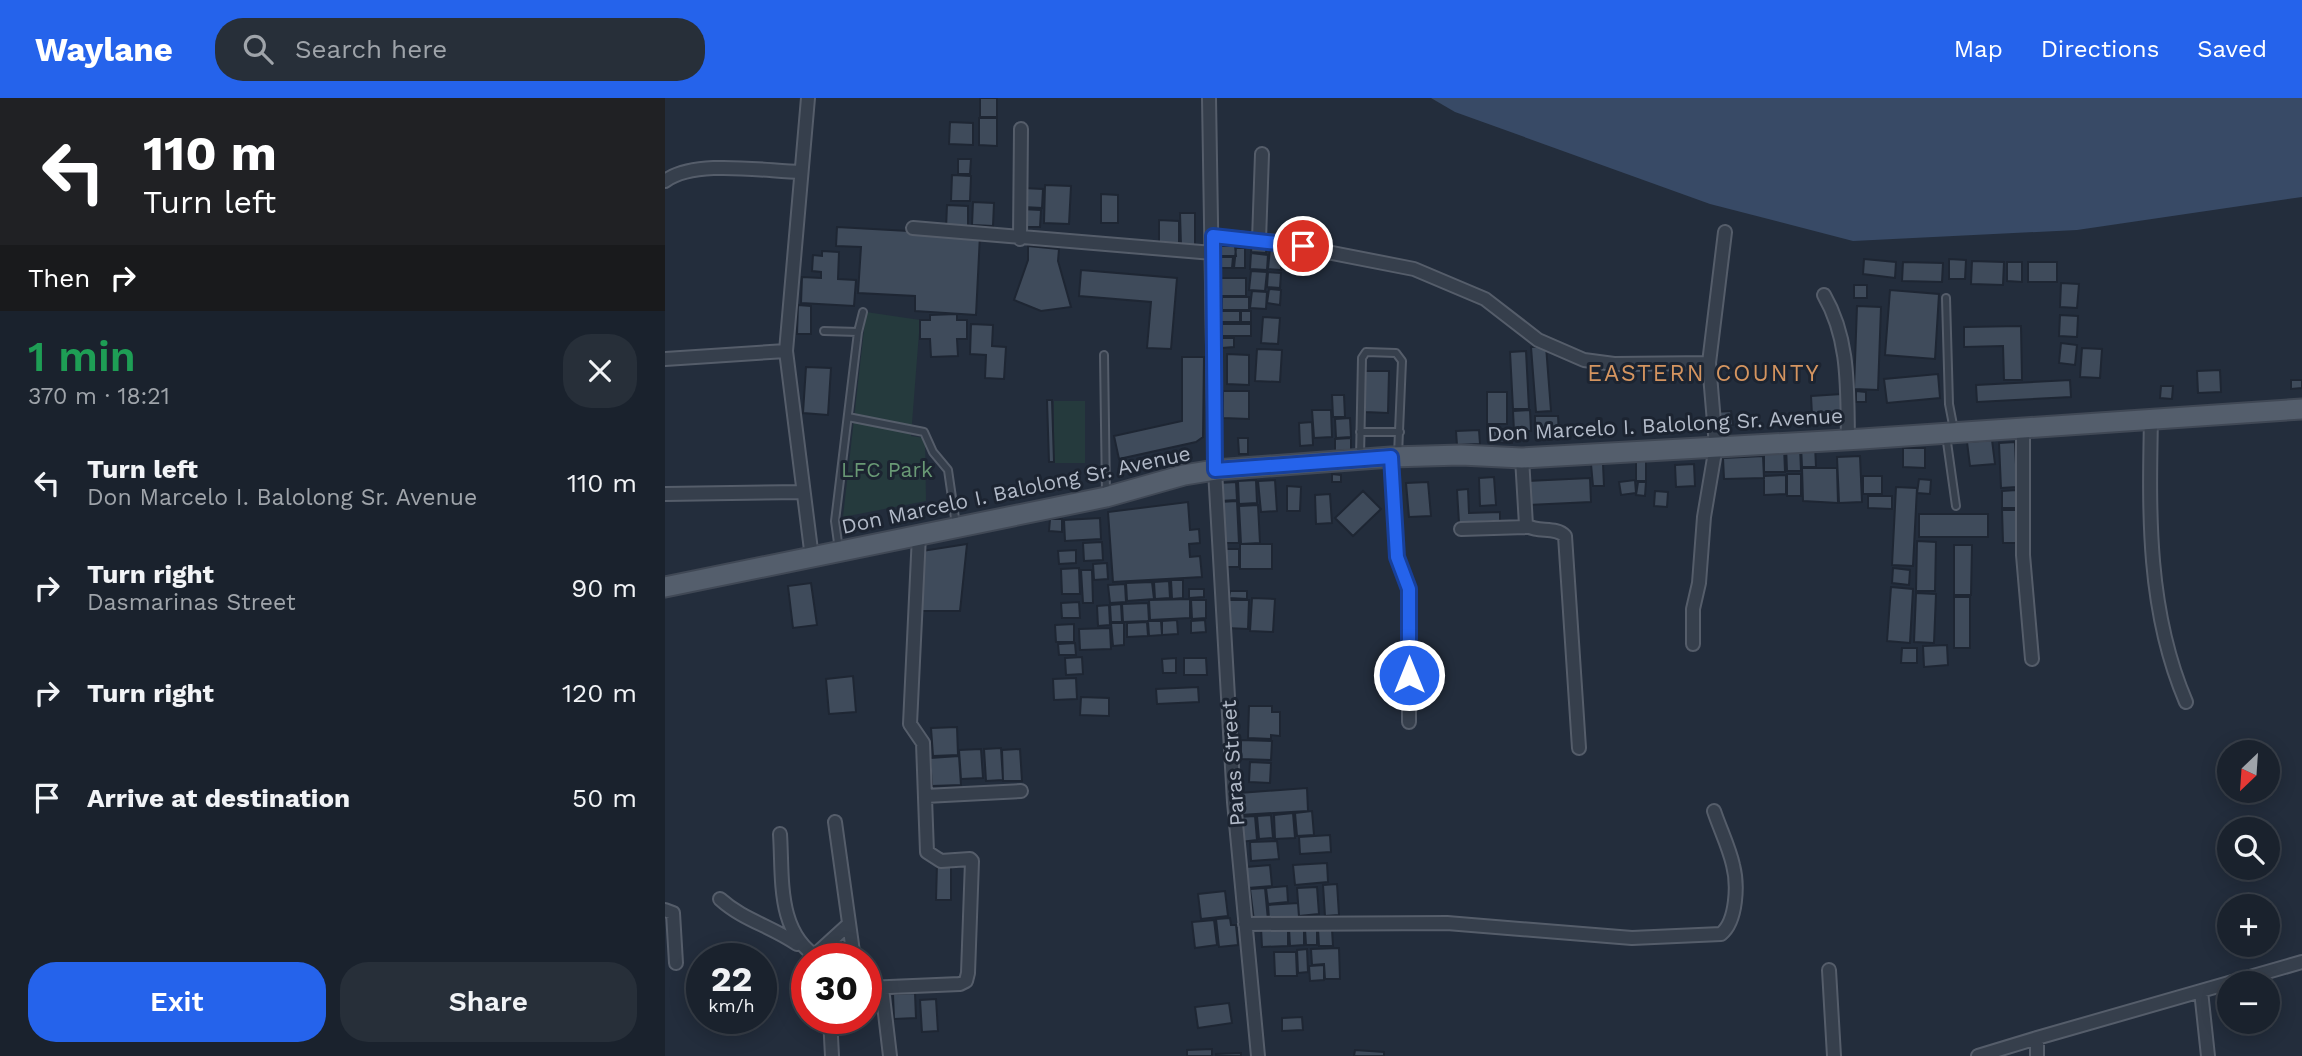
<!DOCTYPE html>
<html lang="en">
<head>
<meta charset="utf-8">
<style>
	body { margin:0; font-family:"Work Sans",sans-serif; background:#272f39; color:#f1f3f6; height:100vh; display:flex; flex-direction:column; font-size:26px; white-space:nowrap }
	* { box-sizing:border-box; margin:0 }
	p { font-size:23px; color:#9fa4aa }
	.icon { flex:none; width:38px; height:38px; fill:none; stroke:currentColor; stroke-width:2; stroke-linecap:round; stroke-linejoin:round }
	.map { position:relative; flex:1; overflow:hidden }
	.details { display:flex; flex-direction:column; background:#1a222d; width:665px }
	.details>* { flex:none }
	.hud { background:#202124; color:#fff; overflow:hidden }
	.needle { width:46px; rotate:205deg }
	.tools { position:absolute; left:1552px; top:642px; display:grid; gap:14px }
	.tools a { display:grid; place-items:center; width:63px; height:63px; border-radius:50%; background:#1a222d; box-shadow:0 4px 18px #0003,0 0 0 2px #383f49; font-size:35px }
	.speed { position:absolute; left:21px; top:845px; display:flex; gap:14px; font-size:35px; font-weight:700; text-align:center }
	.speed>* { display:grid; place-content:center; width:91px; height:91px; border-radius:50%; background:#1a222d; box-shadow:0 4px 18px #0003,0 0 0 2px #383f49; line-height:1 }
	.speed small { font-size:18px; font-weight:400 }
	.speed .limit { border:10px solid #d22; background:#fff; color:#111 }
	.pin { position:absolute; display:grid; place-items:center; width:60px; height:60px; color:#fff; margin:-30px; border:4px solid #fff; border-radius:50%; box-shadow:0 2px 7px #0007 }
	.me { position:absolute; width:77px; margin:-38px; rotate:0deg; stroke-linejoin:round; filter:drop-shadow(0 0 5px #0008) }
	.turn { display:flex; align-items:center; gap:24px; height:147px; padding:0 28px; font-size:32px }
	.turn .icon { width:91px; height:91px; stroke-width:2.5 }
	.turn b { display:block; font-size:49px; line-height:60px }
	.then { display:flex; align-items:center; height:66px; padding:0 28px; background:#0003; gap:14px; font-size:26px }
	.round { display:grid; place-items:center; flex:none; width:74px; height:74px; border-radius:28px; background:#272f39 }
	.overview { display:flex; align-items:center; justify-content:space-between; height:119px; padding:0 28px }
	h1 { font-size:42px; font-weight:600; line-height:52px; color:#1e9e55 }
	.cta { display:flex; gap:14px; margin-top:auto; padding:14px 28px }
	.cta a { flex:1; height:80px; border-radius:28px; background:#2563eb; color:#fff; font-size:28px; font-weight:600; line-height:80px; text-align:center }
	.cta a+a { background:#272f39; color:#f1f3f6 }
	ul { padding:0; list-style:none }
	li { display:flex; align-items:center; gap:21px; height:105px; padding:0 28px }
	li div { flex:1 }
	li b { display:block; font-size:26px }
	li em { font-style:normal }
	header { display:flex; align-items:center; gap:42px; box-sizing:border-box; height:98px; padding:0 35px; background:#2563eb; color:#fff }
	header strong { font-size:33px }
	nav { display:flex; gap:38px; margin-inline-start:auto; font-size:24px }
	.search { width:490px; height:63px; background:#272f39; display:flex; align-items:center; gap:18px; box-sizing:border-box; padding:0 24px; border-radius:28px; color:#9fa4aa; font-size:26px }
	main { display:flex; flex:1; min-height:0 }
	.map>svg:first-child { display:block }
	.green { fill:#253a3d }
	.water { fill:#384a66 }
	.building { fill:#3f4b5b; stroke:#1e2633; stroke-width:2 }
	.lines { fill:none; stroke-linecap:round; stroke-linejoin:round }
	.service-casing { stroke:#555d6a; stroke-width:10 }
	.minor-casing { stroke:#555d6a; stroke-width:16 }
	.primary-casing { stroke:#404855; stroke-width:23 }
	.service { stroke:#363f4c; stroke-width:6 }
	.minor { stroke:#363f4c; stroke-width:12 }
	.primary { stroke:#545e6c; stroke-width:19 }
	.route-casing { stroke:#184099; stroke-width:18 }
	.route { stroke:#2563eb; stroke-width:12 }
	.labels { text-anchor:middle; stroke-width:6; stroke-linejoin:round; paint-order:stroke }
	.street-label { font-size:21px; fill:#b2bac8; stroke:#1c2431 }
	.park-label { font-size:21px; fill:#699975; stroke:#1c2431 }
	.neighbourhood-label { font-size:23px; letter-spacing:2px; fill:#d59560; stroke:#1c2431 }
</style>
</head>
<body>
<header>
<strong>Waylane</strong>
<div class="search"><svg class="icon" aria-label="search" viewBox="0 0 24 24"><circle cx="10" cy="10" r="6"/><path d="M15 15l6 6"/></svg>Search here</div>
<nav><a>Map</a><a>Directions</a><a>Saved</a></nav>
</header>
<main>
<section class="details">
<div class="hud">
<div class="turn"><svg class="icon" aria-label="left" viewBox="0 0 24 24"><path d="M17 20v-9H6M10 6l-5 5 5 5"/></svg><div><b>110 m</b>Turn left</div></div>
<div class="then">Then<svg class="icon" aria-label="right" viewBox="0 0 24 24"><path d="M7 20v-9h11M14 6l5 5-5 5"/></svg></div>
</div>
<div class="overview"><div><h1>1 min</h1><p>370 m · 18:21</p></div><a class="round"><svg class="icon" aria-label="close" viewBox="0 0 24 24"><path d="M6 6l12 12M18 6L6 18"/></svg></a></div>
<ul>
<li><svg class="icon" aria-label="left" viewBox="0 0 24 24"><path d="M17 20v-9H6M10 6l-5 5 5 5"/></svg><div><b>Turn left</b><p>Don Marcelo I. Balolong Sr. Avenue</p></div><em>110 m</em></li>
<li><svg class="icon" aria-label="right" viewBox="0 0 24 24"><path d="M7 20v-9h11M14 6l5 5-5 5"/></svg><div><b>Turn right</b><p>Dasmarinas Street</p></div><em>90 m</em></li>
<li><svg class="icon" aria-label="right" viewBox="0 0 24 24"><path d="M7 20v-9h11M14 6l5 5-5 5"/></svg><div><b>Turn right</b></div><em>120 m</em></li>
<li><svg class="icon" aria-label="arrive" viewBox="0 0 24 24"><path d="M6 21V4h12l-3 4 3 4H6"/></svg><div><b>Arrive at destination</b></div><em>50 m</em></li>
</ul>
<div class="cta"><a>Exit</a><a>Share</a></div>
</section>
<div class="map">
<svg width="1637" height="958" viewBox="0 0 1637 958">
	<rect width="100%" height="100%" fill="#232d3c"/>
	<path class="green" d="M201 214 255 222 246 338 260 340 261 403 178 419Z
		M389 303H420V365H389Z"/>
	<path class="water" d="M766 0H1637V99L1412 132 1188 143 1045 106 790 14Z"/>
	<path class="building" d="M315 0H332V19H315Z
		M314 20H332V48L314 47Z
		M285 24 308 25V47L284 46Z
		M293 61H306L305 76H293Z
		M287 77 306 78 305 103H286Z
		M380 87 406 88 404 126 379 125Z
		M358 90 378 91 377 110 358 109Z
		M436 96 453 97V125H436Z
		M308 104 329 105 328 128 307 127Z
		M282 107 303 108V132L281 131Z
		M356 111 376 112 375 129H355Z
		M515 115H530V148H516Z
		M494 122 514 123V149H494Z
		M172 129 315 137 311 217 250 213V198L193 195 196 149 171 148Z
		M587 144 602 145 601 155 586 154Z
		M363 148 394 151 393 163 406 209 376 213 349 202 363 162Z
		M555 148H570L571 158H555Z
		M571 150H580V170H569Z
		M605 150 618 151 616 172 603 171Z
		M157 153 174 154 173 181 191 182 189 208 136 205 137 179 156 180V174L147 173 148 157 157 158Z
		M586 155 603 157 602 172 585 171Z
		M554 159H568L567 170H554Z
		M1199 161 1231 164 1230 180 1198 176Z
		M1284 161 1301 162 1300 181H1284Z
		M1307 163 1339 164 1338 187 1306 186Z
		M1238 164 1278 165 1277 184 1237 183Z
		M1342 164H1357V184L1342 183Z
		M1363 164H1392V184H1363Z
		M416 172 512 180 506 251 482 250 486 204 414 198Z
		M586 173 602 174 600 193 584 192Z
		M603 174 616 175 615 190 602 189Z
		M556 180H581V198H556Z
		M1396 185 1414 186 1412 210 1395 209Z
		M1189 187H1202V200H1189Z
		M604 191 616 192 615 207 602 205Z
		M1225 192 1274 196 1270 261 1220 257Z
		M587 193 602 194 601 211 585 210Z
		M557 199H584V212H557Z
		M133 207 146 208V236H132Z
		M1192 208 1216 209 1213 292 1189 291Z
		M555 213H575V224H555Z
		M576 213H586V224H576Z
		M292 216V222H302V241H292L293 258 266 259 265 241H255V222H265V217Z
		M1395 217 1413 218 1412 239 1394 238Z
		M598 219 615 220 613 246 596 245Z
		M306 226 328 227 327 248 341 249 339 281 320 280 321 257 305 256Z
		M557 226H586V238H557Z
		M1356 228 1357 282H1339L1338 248 1299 249V229Z
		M557 240H569V249L557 250Z
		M1396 245 1412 247 1410 267 1394 265Z
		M881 248 886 313 871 314 866 249Z
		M1417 250 1437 251 1435 280 1415 279Z
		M592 251 617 252 615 284 590 283Z
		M861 253 864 311H848L845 254Z
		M562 256 584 257V287L562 286Z
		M517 259H539L538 339 531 344 454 361 449 338 517 323Z
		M141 269 166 270 163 317 138 315Z
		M1555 272 1556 294 1533 295 1532 273Z
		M700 273H724L723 315 700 314Z
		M1273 276 1275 300 1222 305 1219 281Z
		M1405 282 1406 299 1312 304 1311 287Z
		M1626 282H1637V290L1626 291Z
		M1496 288H1508L1507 301 1495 300Z
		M558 293H584V321L558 320Z
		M1191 293 1201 294V304H1191Z
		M822 294H842V326H822Z
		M1177 296 1178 315 1147 317 1146 298Z
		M667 297H679L680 319H668Z
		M382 302H387L389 364H384Z
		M647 312H666L667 339 649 340Z
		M865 312 866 333H849L848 313Z
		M1066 313 1068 327 1052 329 1050 314Z
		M870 318H893L894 335 870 336Z
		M685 320 686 339 671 340 670 321Z
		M647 324 648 347 635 348 634 325Z
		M826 331H847V345L826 344Z
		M814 332 815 346 792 347 791 333Z
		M573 340H583V356H574Z
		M686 340V352L670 353V341Z
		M1327 342 1330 366 1305 368 1302 344Z
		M1350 344 1352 389 1336 390 1334 345Z
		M1150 347 1151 369H1137L1136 348Z
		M1119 348 1120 374H1099V349Z
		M1121 348H1135L1136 373H1122Z
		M1238 350H1260V370L1238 369Z
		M1098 358 1099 380 1059 381 1058 360Z
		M1195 358 1197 404 1174 405 1172 359Z
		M971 363H981V383H971Z
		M926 366H938L939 388H928Z
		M1029 366 1030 388 1011 389 1010 367Z
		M1137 370H1172L1173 405 1138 403Z
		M667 376 676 377V384H667Z
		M1122 376H1136V398H1122Z
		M1121 377V396L1099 397V378Z
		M1198 378H1217V396H1198Z
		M829 379 831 407 815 408 814 380Z
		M925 380 926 404 863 407 862 383Z
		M1254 381 1266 382 1265 396 1252 395Z
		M591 382 592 405 574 406 573 383Z
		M610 382 612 413 596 414 593 383Z
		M970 382 971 395 956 397 954 384Z
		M571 384 572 402 555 403 554 385Z
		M763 384 766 418 744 419 741 385Z
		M973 384H981L980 398 971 397Z
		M622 388 636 389 635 413H622Z
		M1231 389 1252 390 1248 468 1227 467Z
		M803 391 804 415 835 414V423L794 425 792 392Z
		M1351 392 1352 410H1337V393Z
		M698 393 716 411 688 438 670 420Z
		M990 393 1003 394 1002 409 989 408Z
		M665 396 667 425 651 426 650 397Z
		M1203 398H1227V411L1203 410Z
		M572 403 574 445H556L554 404Z
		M523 404 525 432 534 431 535 445 524 446 525 459 535 458 537 479 448 484 443 414Z
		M593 407 595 445 576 446 574 408Z
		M1337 412H1352L1353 445H1338Z
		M1254 416H1323V439H1254Z
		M435 420 436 441 400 443 399 422Z
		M385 421H397V434L384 433Z
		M1252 443 1271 444 1270 493H1251Z
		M437 444 438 462 419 463 418 445Z
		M302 446 295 513H257V453Z
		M575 446H607V471H575Z
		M1289 447H1307L1306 497H1289Z
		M561 451H574V469H561Z
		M411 452V465L394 466 393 453Z
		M442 465 443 481 429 482 428 466Z
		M414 470 415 496H397L396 471Z
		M1228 470 1245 472 1244 487 1227 485Z
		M416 472H427L428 505H418Z
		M506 482H518V500L507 501Z
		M504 483 505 500 490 501 489 484Z
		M487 484 489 501 462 503 461 485Z
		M146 485 152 527 128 530 123 488Z
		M460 486 461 504 445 505 443 487Z
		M1226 489 1248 491 1245 545 1222 543Z
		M524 491H539V499L524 500Z
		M565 493H582V501L564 500Z
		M1251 495 1271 496 1269 545 1249 544Z
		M1289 499H1305V550H1289Z
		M587 500 610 501 608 534 585 533Z
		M525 501V520L485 522 484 502Z
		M526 502H541V520L527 521Z
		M563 502H584L583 531 561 530Z
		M414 504 415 520H397L396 505Z
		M483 505 484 523 458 524 457 506Z
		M456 506 457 524H446L445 507Z
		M444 507 445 527 433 528 432 508Z
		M512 522 513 536 497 537V523Z
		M540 522 541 534 526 535V523Z
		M483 523H496L497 537 484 538Z
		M482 524 483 538 462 539V525Z
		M446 525H459V547L448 548Z
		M409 526V544H391L390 527Z
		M445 530 446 551 415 552 414 531Z
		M410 545 411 557H394L393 546Z
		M1282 547 1283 567 1259 569 1258 548Z
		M1237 550H1252V565H1236Z
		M417 559 418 576 401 577 400 560Z
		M511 560V575H498L497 561Z
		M519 560H541L542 577H519Z
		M188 578 191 614 164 616 161 581Z
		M411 580 412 601 389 602 388 581Z
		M533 589 534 604 492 606 491 591Z
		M416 599 444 600V618L415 617Z
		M584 608H607V614H615V638L606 637V641L583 640Z
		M292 629 293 657 268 658 266 630Z
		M576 642 607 643 606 662 576 661Z
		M336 650 338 682 321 683 319 651Z
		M316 651 318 680 296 681 294 652Z
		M355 651 357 683H338L337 652Z
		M294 658 296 687 267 688 265 660Z
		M585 664 606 665 605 685 584 684Z
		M642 690 643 713 575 717 574 695Z
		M647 713 649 737 632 738 630 715Z
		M628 715 630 740 610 741 609 717Z
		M606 717 608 740 594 741 592 718Z
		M590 718 592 742 575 744 573 719Z
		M665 737 666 754 635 756 634 739Z
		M612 743 614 761 586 763 585 744Z
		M662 765 663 784 630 787 628 767Z
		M272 766H286V802H271Z
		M605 767 607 788 583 790 581 769Z
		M672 786 674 817 660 818 658 787Z
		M622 788 623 804 603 806 601 790Z
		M652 789 654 816 634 818 632 790Z
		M600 790 603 822 589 823 585 791Z
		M560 793 563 818 536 821 533 796Z
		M633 805 634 819 604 821 603 807Z
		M565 820 566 827H571L573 847 554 849 551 821Z
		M549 822 552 847 530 850 527 824Z
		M623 829V848L597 849 596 830Z
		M624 830H639V847L625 848Z
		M640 831H652V847H641Z
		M653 831H667L668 848H654Z
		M674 850 675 881H660L659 866 647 867 646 851Z
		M642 851 643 874 633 875 632 852Z
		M609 854H631L632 878H610Z
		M659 867V882L645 883 644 868Z
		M250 895 251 920 229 921 228 896Z
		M271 901 273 933 257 934 255 902Z
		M564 905 567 925 533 930 530 909Z
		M637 919 638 932 617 933V920Z
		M547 951V958H522V952Z
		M690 952 719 954V958H689Z
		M576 955V958H551V956Z"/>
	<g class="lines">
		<g class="service-casing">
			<path id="service" d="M1281 200 1284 306 1289 332
				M159 233 193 234
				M439 257 441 397
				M183 319 259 334 268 354 283 372 291 427
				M695 334H735
				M1281 337 1291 408
				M695 359 697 260 701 254 731 255 737 263 733 357
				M174 452 170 423 193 234 198 214"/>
		</g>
		<g class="minor-casing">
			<path id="minor" d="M143 0 121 253 147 460
				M544 0 550 372 569 704 593 958
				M0 83C30 61 98 73 136 74
				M248 130 548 155
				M548 138 611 144 749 171 820 201 873 242 919 262 949 266 1044 265 1051 348 1039 419 1034 485 1028 511V546
				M355 141 356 31
				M594 142 597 56
				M1159 197C1185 242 1182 291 1183 342
				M0 261 121 253
				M1044 265 1060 134
				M1486 320C1484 417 1482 513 1521 604
				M1358 329V457L1367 561
				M726 359 732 459 744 491V624
				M857 360 861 427C872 435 891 428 900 438L914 650
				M0 396 137 394
				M796 431 862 429
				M260 698 356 693
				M170 724 189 861
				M115 736C118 780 111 836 155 861
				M55 801C78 822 106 828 132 846
				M0 812 8 815 11 865
				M580 826 782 825 967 840 1056 836C1072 823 1073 786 1068 767 1064 749 1055 731 1049 713
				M149 858 183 827
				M1164 872 1169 958
				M201 890 295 886 301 883 303 875 307 763 305 761 276 763 262 754 258 645 245 626 254 437
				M217 890 225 958
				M140 893H142
				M1536 893 1543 958
				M165 920 167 958
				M1313 958 1372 940
				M1372 958V940L1637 864"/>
		</g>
		<g class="primary-casing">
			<path id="primary" d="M0 489 441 399 519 377 550 372 726 359 796 357 857 360 1197 341 1637 311"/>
		</g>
		<use href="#service" class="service"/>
		<use href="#minor" class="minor"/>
		<use href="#primary" class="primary"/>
	</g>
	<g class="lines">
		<g class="route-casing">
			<path id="route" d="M638 148 548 138 550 372 726 359 732 459 744 491V577"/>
		</g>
		<use href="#route" class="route"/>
	</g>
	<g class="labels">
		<g class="street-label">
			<text transform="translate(1000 327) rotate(-3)" y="7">Don Marcelo I. Balolong Sr. Avenue</text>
			<text transform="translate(351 392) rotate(-12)" y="7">Don Marcelo I. Balolong Sr. Avenue</text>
			<text transform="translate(568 665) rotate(-94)" y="7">Paras Street</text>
		</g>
		<g class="park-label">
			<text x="222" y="379">LFC Park</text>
		</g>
		<g class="neighbourhood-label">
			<text x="1039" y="283">EASTERN COUNTY</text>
		</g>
	</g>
</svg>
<div class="tools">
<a><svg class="needle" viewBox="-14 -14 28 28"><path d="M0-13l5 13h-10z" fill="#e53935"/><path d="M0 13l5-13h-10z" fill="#9fa4aa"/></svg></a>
<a><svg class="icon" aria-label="search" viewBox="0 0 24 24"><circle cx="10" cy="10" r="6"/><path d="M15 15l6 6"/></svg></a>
<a>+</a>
<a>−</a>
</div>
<div class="speed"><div>22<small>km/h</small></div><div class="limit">30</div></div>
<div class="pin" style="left:638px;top:148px;background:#d93025"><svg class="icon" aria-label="arrive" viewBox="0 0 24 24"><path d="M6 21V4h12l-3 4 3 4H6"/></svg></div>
<svg class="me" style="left:744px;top:577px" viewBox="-20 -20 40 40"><circle r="17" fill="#2563eb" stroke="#fff" stroke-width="3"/><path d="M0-11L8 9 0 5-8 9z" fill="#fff"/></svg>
</div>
</main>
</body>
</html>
